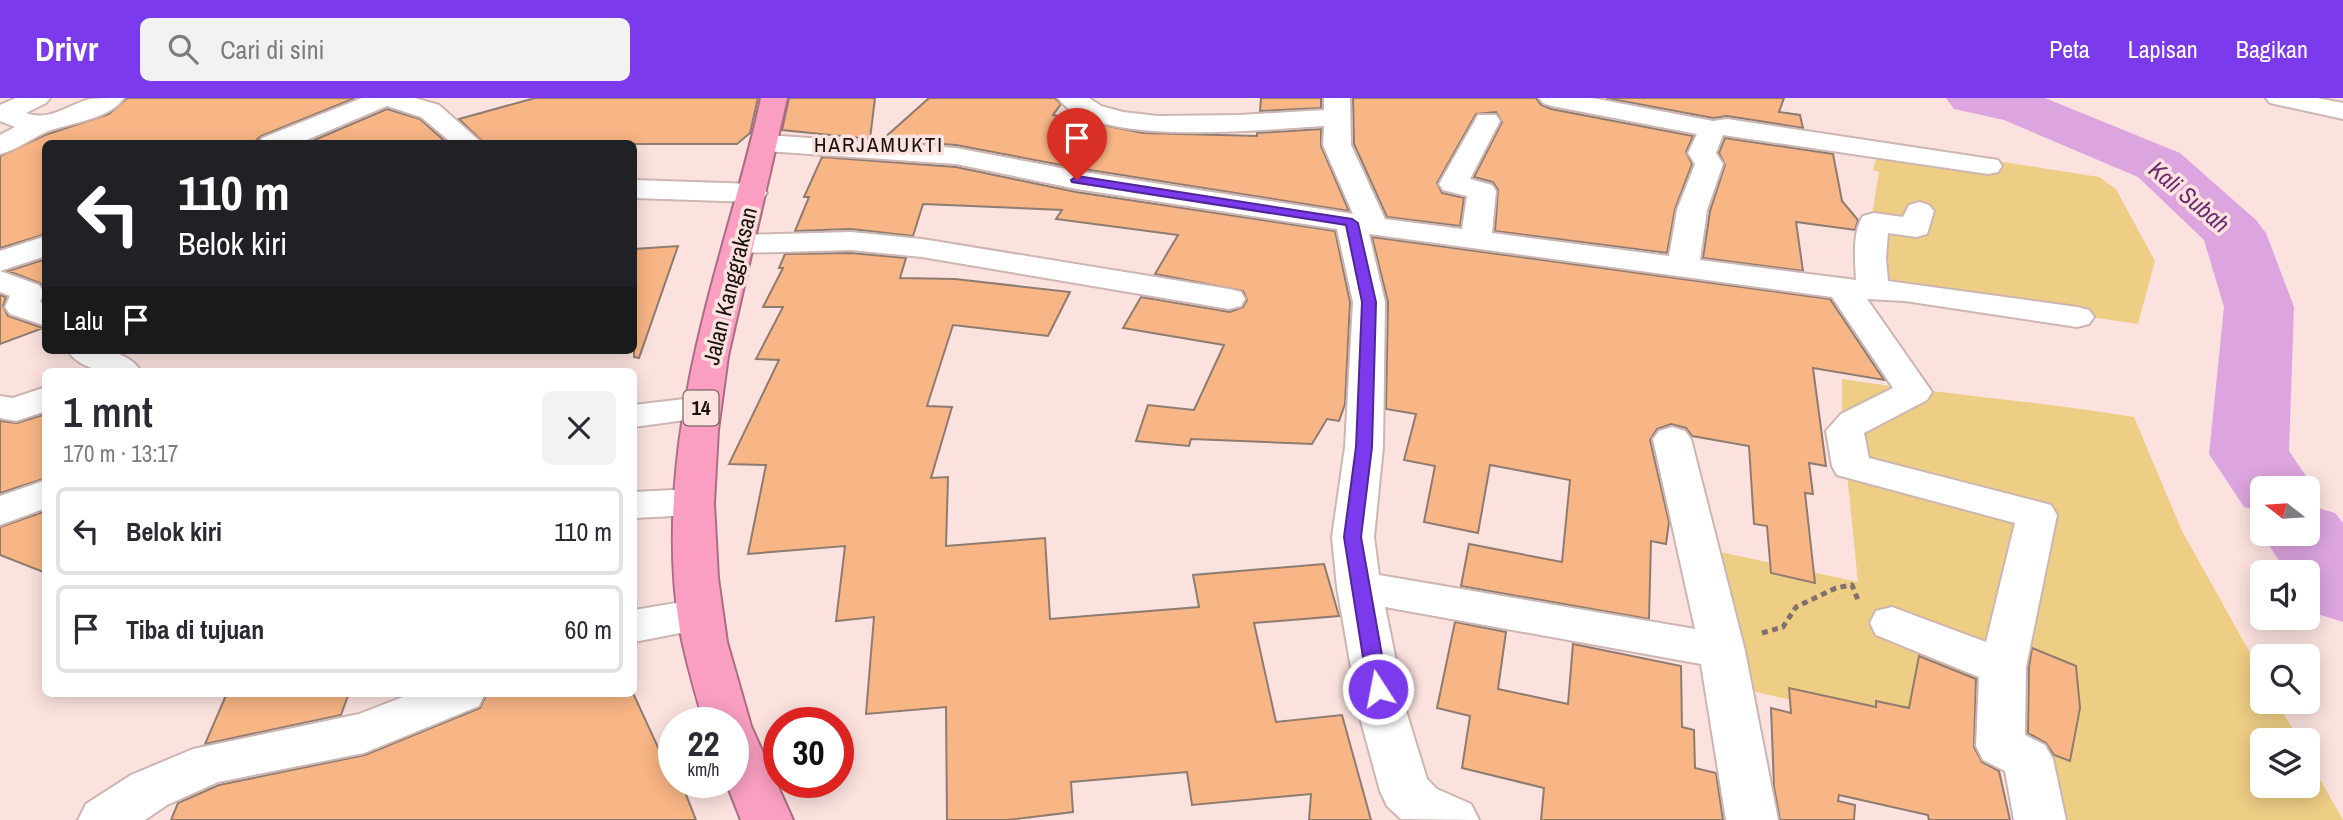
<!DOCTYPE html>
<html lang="id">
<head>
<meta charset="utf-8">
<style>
	body { margin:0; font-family:"Archivo Narrow",sans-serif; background:#f2f2f3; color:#2b2b33; height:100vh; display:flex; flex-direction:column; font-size:26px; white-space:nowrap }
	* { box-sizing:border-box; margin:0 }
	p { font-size:23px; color:#7c7c81 }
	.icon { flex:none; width:38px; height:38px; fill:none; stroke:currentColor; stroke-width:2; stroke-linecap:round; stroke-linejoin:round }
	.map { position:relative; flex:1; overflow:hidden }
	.sheet { position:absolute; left:42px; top:270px; width:595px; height:329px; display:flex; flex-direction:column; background:#fff; border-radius:10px; box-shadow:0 4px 18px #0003 }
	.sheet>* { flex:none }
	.banner { position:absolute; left:42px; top:42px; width:595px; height:214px; border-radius:10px; box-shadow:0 4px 18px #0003; background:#202124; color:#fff; overflow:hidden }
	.needle { width:46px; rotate:287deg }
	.buttons { position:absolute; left:2250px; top:378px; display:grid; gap:14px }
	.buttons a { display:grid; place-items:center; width:70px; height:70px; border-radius:10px; background:#fff; box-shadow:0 4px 18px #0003; font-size:35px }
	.speed { position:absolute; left:658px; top:609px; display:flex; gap:14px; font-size:35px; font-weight:700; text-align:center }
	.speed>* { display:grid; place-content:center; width:91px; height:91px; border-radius:50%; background:#fff; box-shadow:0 4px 18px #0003; line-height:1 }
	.speed small { font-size:18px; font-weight:400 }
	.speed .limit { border:10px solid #d22; background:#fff; color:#111 }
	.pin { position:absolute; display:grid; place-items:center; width:60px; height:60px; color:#fff; margin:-72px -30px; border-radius:50% 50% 50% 0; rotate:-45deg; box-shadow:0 0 7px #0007 }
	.pin .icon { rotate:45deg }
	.me { position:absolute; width:77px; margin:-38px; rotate:349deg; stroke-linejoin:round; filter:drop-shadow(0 0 5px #0008) }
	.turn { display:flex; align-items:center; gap:24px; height:147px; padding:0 21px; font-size:32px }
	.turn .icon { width:91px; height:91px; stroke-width:2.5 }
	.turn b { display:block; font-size:49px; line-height:60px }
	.then { display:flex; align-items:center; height:66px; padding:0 21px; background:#0003; gap:14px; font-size:26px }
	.round { display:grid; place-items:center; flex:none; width:74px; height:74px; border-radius:10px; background:#f2f2f3 }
	.summary { display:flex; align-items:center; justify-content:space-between; height:119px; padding:0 21px }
	h1 { font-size:42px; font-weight:600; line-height:52px }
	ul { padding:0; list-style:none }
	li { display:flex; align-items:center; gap:21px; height:88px; margin:0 14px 10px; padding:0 7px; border:4px solid #e1e1e2; border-radius:10px }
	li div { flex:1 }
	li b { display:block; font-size:26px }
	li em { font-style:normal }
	header { display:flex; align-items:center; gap:42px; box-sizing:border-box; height:98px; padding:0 35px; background:#7c3aed; color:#fff }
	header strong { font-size:33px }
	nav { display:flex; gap:38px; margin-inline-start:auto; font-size:24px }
	.search { width:490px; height:63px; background:#f2f2f3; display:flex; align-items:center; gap:18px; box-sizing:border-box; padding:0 24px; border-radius:10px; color:#7c7c81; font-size:26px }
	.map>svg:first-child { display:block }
	.green { fill:#eece85 }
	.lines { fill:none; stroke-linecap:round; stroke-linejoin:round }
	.river { fill:#dda5df; fill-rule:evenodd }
	.building { fill:#f8b585; stroke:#8e7c70; stroke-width:2 }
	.minor-casing { stroke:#cdb5b2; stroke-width:4 }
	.highway-casing { stroke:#ab6d84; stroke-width:4 }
	.path { stroke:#80706e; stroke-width:5; stroke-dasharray:6 4.5; stroke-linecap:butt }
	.minor { fill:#fff; fill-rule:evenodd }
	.highway { fill:#fa9fc2; fill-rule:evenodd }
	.route { fill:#7c3aed; stroke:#51269a; stroke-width:2 }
	.labels { text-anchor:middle; stroke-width:7; stroke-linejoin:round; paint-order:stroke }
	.far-quarter-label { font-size:21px; letter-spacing:2px; fill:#191110; stroke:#fbe2df }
	.shield { fill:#fbe2df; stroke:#5d504e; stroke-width:2 }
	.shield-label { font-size:21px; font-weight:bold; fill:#191110 }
	.street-label { font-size:23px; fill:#191110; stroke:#fbe2df }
	.water-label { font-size:24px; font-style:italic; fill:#6d2c71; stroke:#fbe2df }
</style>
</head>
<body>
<header>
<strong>Drivr</strong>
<div class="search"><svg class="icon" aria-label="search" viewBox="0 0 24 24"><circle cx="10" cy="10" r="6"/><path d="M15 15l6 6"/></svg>Cari di sini</div>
<nav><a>Peta</a><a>Lapisan</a><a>Bagikan</a></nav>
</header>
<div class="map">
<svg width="2343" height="722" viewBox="0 0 2343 722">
	<rect width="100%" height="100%" fill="#fbe2df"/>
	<path class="green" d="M1878 53 1990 62 2099 79 2116 91 2155 163 2138 226 1894 190 1867 189 1865 159 1879 74 1873 72Z
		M1842 281C1939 296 2037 303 2134 319L2182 433 2263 578V604H2277L2299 642H2263V688H2308V660L2343 722H2050L2036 658 1747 592 1707 451 1858 484 1842 327Z"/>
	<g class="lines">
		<path class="river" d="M1946 0H2045L2180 55 2256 122 2266 135 2294 209 2289 353 2314 390 2308 400V390H2263V414L2244 409 2209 356 2224 209 2204 142 2138 79 2004 22 1954 11Z
			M2308 407 2335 415 2343 425V524L2311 514 2308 510V474H2286L2262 436H2308Z"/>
	</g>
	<path class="building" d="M127 0H355L261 38 252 46H46V136L0 150V58L45 37 109 16Z
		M535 0H758L750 35 737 46H485L459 21Z
		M789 0H875L870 41 782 32Z
		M929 0H1055L1061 6 1053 17 1143 35 1257 38V35L1321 31V48L1349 113 1077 70 956 47 882 42Z
		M1261 0H1321V10L1260 13Z
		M1353 0H1536L1541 7 1551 11 1693 38 1686 54 1692 66 1675 111 1667 155 1495 133 1498 92 1493 84 1474 79 1502 24 1496 14 1476 16 1437 85 1442 95 1464 100 1460 128 1387 119 1354 46Z
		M1606 0H1784L1779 14 1800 17 1803 30 1727 18 1713 20Z
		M387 11 420 21 448 46H305Z
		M1725 40 1833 56 1842 103 1858 122 1855 132 1796 124 1803 173 1703 160 1710 113 1725 67 1719 55Z
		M822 59 956 69 1076 94 1335 133 1350 204 1345 306 1339 323 1327 321 1312 346 1191 341 1189 348 1136 343 1148 307 1194 312 1224 247 1123 230 1141 199 1230 214 1243 209 1247 202 1243 193 1155 176 1178 137 1056 121 1062 112 923 106 913 138 851 131 795 133 809 99H804Z
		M1372 139 1830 201 1884 282 1813 270 1826 368 1809 365 1813 396 1805 395 1815 485 1771 475 1767 428 1754 426 1749 348 1692 338 1686 330 1671 326 1657 331 1650 342 1669 424 1666 446 1651 443 1649 521 1461 488 1469 446 1562 464 1570 382 1490 367 1478 435 1424 424 1435 368 1404 362 1416 316 1386 311 1388 204Z
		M678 148 639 260 634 259V151Z
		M851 155 906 160 900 180 955 181 1070 194 1048 238 953 227 927 308 952 309 931 380 948 379 946 448 1045 440 1050 521 1199 509 1193 477 1324 466 1339 518 1254 525 1276 624 1342 617 1371 722H1309L1311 696 1192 707 1187 674 1071 684 1073 714 1007 722H947L946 609 866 616 874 519 836 523 845 448 748 456 766 367 729 366 779 262 756 261 783 209H763L783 170H779L785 156Z
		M46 161V192L40 185 8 173Z
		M0 197 6 199 3 208 8 218 43 230 0 246Z
		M46 316V380L0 395V323L17 325Z
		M46 413V475L0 457V429Z
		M1455 524 1506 534 1498 591 1568 606 1573 546 1681 568 1682 629 1694 632 1695 670 1716 675 1723 722H1541L1544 690 1462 670 1470 618 1437 610Z
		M2032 550 2076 568 2080 610 2070 663 2054 657 2046 645 2028 635 2029 569Z
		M1919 558 1976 581 1974 649 1982 664 1999 673 2010 722H1929L1928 717 1839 697 1838 703 1855 707 1854 722H1780L1774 689 1771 610 1791 615 1789 590 1876 609V603L1909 610Z
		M227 595H349L341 617 205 646Z
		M487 595H633L668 671 674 668V684H681L696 722H171L178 705 219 687 365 657 480 610Z"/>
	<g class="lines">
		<g class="minor-casing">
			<path id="minor" d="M16 0H50L46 5 26 15C50 24 67 7 90 1 100 0 113 0 124 0 108 23 68 24 44 35 29 42 16 52 0 56V37L15 29 0 23V7Z
				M362 0H415L439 7 483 46H453L421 19 387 8 297 46H259L262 40Z
				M1058 0H1089L1101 8 1123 14 1158 18 1239 17 1324 12V0H1350L1351 47 1385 121 1462 131 1467 98 1443 92 1439 86 1478 17H1496L1500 23 1470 81 1492 87 1496 93 1492 135 1669 158 1677 112 1695 66 1688 55 1697 36 1552 8 1543 5 1539 0H1592L1713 23 1727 21 1998 62 2002 68 1998 74 1988 76 1723 37 1716 55 1723 66 1707 112 1700 162 1856 182C1855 162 1852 134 1863 118L1874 115 1903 119 1909 107 1919 104 1929 107 1934 113 1927 136 1916 139 1888 135 1886 160 1888 183 2077 209 2089 212 2094 219 2089 226 2077 229 1905 203 1867 201 1932 294 1927 302 1864 335 1869 360 2051 407 2057 417 2026 569 2025 637 2045 647 2053 661 2066 722H2014L2005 673 1983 662 1976 648 1979 579 1876 537 1870 525 1876 513 1892 509 1986 544 2015 425 1837 377 1832 368 1826 333 1841 316 1893 290 1832 199 1369 136 1385 204 1383 349 1374 439 1379 477 1695 531 1653 341 1659 333 1672 329 1685 333 1691 341 1745 553 1778 722H1726L1701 566 1385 509 1407 616 1427 681 1437 691 1471 706 1479 722 1401 721 1387 708 1380 693 1359 616 1337 489 1332 439 1345 349 1353 204 1337 131 1077 91 956 66 766 53 756 51 752 45 756 39 766 37 956 50 1077 73 1353 116 1323 47 1324 28C1267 31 1094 51 1058 0Z
				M2266 0H2317L2343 5V21L2270 5Z
				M634 82 753 86 763 89 767 95 763 101 753 104 634 100Z
				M851 134 922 141 1229 191 1241 194 1245 201 1241 208 1229 211 922 159 851 152 739 155 728 153 724 146 728 139 739 137Z
				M46 138V158L0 173 39 187 44 194 40 204 46 206V228L10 216 5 209 10 198 0 194V153Z
				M67 252C93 252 124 248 141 273 114 273 84 277 67 252Z
				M46 289V313L16 323 0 320V298L13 300Z
				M701 299 714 302 719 310 714 318 634 329V307Z
				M46 382V410L0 427V398Z
				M693 391 707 395 713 404 707 413 693 417 634 420V394Z
				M700 501 716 506 722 517 716 528 634 544V512Z
				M413 595H485L479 608 364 655 218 684 167 707 145 722H78L86 706 131 677 193 651 359 616Z"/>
		</g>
		<g class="highway-casing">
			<path id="highway" d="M761 0H787L728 258 718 332 714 405 718 480 727 544 751 628 793 722H741L726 684H733V625H704C695 594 686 564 680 532 663 430 678 321 703 221 721 147 745 75 761 0Z"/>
		</g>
		<path class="path" d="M1762 535 1783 529 1796 509 1836 490 1852 487 1858 502"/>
		<use href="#minor" class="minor"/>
		<use href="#highway" class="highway"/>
	</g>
	<path class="route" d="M1077 78 1352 121 1358 125 1376 204 1372 349 1361 439 1388 591 1385 596H1371L1368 591 1344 439 1356 349 1362 204 1346 127 1072 84 1071 82Z"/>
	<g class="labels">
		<g class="far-quarter-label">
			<text x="879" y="54">HARJAMUKTI</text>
		</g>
		<rect class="shield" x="683.5" y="292.5" width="35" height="35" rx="5"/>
		<g class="shield-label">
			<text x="701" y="317">14</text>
		</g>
		<g class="street-label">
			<text transform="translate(730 188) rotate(-76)" y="8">Jalan Kanggraksan</text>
		</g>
		<g class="water-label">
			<text transform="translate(2189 99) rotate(40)" y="8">Kali Subah</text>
		</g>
	</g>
</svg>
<div class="buttons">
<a><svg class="needle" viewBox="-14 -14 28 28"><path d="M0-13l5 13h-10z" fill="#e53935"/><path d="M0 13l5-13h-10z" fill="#7c7c81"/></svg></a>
<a><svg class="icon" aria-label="sound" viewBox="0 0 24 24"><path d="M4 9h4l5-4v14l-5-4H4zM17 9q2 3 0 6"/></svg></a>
<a><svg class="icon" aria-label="search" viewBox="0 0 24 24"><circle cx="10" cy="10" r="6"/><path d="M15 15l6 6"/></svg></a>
<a><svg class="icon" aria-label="layers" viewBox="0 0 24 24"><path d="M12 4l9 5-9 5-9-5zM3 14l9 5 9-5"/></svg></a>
</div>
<div class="speed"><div>22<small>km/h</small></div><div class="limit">30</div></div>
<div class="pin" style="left:1077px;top:82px;background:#d93025"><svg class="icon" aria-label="arrive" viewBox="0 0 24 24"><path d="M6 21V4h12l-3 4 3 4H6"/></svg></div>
<svg class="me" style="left:1378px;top:591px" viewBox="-20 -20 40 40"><circle r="17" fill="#7c3aed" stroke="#fff" stroke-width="3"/><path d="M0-11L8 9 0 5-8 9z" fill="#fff"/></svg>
<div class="banner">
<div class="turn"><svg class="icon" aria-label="left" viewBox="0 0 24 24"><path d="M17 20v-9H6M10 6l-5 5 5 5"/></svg><div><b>110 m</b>Belok kiri</div></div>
<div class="then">Lalu<svg class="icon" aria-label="arrive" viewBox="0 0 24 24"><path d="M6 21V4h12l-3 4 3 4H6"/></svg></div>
</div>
<section class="sheet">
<div class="summary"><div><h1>1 mnt</h1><p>170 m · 13:17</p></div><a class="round"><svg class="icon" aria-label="close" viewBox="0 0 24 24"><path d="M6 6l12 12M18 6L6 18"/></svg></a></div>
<ul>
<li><svg class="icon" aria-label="left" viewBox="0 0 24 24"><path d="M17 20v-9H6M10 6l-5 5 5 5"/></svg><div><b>Belok kiri</b></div><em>110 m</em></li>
<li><svg class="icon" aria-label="arrive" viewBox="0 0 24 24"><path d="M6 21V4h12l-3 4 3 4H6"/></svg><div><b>Tiba di tujuan</b></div><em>60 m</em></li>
</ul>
</section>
</div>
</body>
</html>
